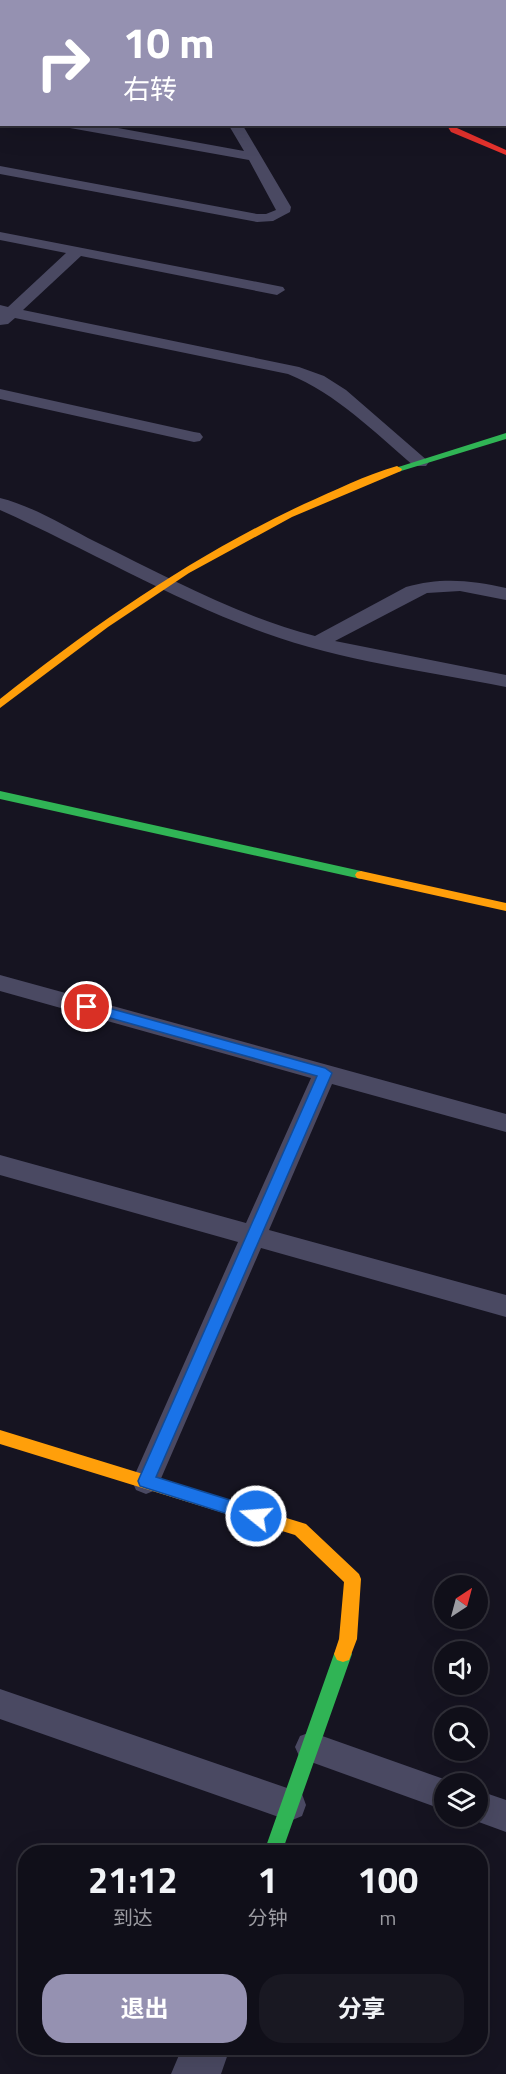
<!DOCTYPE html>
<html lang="zh">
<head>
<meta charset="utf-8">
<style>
	body { margin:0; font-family:"Titillium Web","Noto Sans SC",sans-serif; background:#191822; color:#f1f3f6; height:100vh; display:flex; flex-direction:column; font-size:22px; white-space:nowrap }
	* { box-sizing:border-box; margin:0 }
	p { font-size:20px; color:#9c9ca2 }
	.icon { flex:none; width:33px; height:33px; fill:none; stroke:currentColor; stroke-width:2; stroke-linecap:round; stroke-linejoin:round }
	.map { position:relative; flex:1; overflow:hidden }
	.side { position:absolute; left:18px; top:1845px; width:470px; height:210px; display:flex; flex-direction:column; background:#100f19; border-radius:24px; box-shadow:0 6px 24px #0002,0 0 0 2px #302f38 }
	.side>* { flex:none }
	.banner { position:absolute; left:0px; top:0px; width:507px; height:126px; box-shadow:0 6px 24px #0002,0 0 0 2px #302f38; background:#9591b1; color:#fff; overflow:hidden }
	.needle { width:39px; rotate:36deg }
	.tools { position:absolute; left:434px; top:1575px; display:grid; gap:12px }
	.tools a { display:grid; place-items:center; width:54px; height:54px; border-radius:50%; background:#100f19; box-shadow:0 6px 24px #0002,0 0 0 2px #302f38; font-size:30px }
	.pin { position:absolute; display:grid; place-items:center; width:51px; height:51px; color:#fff; margin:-26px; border:3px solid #fff; border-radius:50%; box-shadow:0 2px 6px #0007 }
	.me { position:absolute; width:66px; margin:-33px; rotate:287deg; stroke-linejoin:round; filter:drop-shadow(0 0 4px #0008) }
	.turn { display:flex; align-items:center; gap:21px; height:126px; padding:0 24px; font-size:27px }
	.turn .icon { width:78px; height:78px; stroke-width:2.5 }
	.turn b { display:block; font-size:42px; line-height:51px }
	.eta { display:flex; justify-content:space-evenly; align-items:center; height:102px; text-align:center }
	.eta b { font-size:36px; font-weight:700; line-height:42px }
	.action { display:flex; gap:12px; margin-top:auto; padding:12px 24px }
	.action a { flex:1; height:69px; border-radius:24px; background:#9591b1; color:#fff; font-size:24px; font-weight:700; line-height:69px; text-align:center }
	.action a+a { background:#191822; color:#f1f3f6 }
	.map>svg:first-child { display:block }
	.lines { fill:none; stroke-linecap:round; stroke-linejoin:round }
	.lane { fill:#4a4962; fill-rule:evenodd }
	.street { fill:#4a4962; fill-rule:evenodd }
	.fast { fill:#30b455; fill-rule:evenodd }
	.slow { fill:#ff9f0a; fill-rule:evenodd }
	.jam { fill:#e5322d; fill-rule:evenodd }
	.route { fill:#1a73e8; stroke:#114b97; stroke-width:1.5 }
</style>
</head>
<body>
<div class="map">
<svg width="506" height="2074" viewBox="0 0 506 2074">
	<rect width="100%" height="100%" fill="#161421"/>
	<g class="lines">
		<path class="lane" d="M0 9H2V17H0Z
			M0 56H2V65L0 64Z
			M0 108H2V116H0Z
			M63 124H96L244 151 228 124H242L291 207 290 212 273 221 257 222 0 174V166L257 214H266L276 210 249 160 70 128Z
			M0 232 283 287 285 290 277 295 81 256 23 310 299 367 324 376 346 390 429 462 426 466H414C374 432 337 394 288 374L15 318 8 324 0 325V305L8 307 66 253 0 240Z
			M0 389 194 432 200 433 203 437 200 441 194 442 0 399Z
			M0 498C33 506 66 527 96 542 167 577 238 616 315 636L406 587C441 577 471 580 506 588V600L460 591 427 593 335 641 506 675V687C426 671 342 661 265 633 173 600 89 550 0 510Z
			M0 975 506 1114V1132L332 1084 269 1230 506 1295V1317L261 1248 156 1490 146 1494 136 1490 132 1481 238 1242 0 1175V1155L246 1223 311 1078 0 991Z
			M0 1689 290 1789 302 1794 306 1805 302 1816 290 1821 0 1719Z
			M311 1732 455 1783 444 1784V1810L300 1758 295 1747 300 1736Z
			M477 1790 506 1800V1832L465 1817 477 1816Z"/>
		<path class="street" d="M97 0H113L96 2Z
			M0 79H2L0 90Z
			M182 2048H230L221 2074H171Z"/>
		<path class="fast" d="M344 0H350L351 2H344Z
			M506 433V439L401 471 397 472 392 469Z
			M0 791 361 871 367 875 361 879 0 799Z
			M343 1646 349 1648 352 1654 282 1852H264L334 1654 337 1648Z"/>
		<path class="slow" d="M401 0H408L409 2H402Z
			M397 466 402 469 401 471 292 517 189 573 108 627 0 708V699C95 624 193 556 304 504 334 491 365 475 397 466Z
			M361 871 506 903V911L357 878 355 875 357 872Z
			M0 1430 306 1524 359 1574 361 1579 357 1639 349 1660 343 1662 337 1660 334 1654 339 1639 344 1582 295 1535 0 1444Z"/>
		<path class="jam" d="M433 0H439L440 2H433Z
			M485 0H491L492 2H485Z
			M446 124H454L457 128 506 150V155L451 132Z"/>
	</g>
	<path class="route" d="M87 1002 325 1068 332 1073 156 1477 262 1510 264 1516 262 1521 256 1523 146 1488 140 1486 138 1481 317 1076 82 1010 80 1007 82 1003Z"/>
</svg>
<div class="tools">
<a><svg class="needle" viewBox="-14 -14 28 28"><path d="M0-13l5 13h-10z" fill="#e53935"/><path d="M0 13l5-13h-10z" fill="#9c9ca2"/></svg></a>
<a><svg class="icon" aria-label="sound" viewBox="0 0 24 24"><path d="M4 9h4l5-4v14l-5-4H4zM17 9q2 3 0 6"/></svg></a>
<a><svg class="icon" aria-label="search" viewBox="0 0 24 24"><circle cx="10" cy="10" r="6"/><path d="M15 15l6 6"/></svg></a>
<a><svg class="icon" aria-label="layers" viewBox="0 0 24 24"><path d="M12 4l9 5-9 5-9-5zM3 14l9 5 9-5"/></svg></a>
</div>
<div class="pin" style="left:87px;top:1007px;background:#d93025"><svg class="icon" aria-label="arrive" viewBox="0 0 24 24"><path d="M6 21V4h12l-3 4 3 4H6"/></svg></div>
<svg class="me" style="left:256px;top:1516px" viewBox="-20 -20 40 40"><circle r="17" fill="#1a73e8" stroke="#fff" stroke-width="3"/><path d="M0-11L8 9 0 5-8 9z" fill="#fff"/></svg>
<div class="banner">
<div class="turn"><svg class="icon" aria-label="right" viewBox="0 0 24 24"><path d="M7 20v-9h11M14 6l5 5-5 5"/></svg><div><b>10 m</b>右转</div></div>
</div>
<section class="side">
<div class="eta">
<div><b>21:12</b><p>到达</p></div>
<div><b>1</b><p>分钟</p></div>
<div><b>100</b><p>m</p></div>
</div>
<div class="action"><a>退出</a><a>分享</a></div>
</section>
</div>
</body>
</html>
